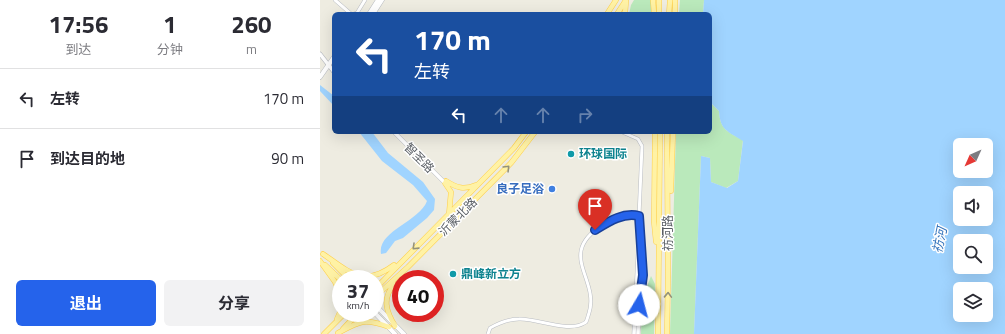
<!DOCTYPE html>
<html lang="zh">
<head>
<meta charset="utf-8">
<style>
	body { margin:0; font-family:"Titillium Web","Noto Sans SC",sans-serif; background:#f2f2f3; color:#2b2b33; height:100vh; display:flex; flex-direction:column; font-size:15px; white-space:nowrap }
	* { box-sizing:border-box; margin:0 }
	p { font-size:13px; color:#7c7c81 }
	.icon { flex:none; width:22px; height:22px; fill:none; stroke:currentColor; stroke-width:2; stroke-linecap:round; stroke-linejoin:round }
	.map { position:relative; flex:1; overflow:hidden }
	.side { display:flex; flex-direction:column; background:#fff; width:320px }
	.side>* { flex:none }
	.banner { position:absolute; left:12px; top:12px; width:380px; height:122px; border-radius:6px; box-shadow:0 4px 16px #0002; background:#1a4fa0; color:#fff; overflow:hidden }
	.needle { width:26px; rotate:225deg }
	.controls { position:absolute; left:633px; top:138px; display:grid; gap:8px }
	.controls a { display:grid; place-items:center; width:40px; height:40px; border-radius:6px; background:#fff; box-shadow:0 4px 16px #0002; font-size:20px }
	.speed { position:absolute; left:12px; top:270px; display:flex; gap:8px; font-size:20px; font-weight:700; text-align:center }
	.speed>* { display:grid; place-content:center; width:52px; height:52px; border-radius:50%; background:#fff; box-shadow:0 4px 16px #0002; line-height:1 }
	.speed small { font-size:10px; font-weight:400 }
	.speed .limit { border:6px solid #d22; background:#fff; color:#111 }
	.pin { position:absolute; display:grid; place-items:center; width:34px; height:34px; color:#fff; margin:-41px -17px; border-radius:50% 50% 50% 0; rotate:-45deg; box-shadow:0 0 4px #0007 }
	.pin .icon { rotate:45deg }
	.me { position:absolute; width:44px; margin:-22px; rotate:8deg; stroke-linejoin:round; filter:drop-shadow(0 0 3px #0008) }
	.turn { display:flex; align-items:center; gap:14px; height:84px; padding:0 16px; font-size:18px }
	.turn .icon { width:52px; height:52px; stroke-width:2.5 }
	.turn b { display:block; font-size:28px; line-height:34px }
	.lanes { display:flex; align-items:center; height:38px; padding:0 16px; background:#0003; justify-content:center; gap:20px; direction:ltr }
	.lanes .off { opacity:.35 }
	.eta { display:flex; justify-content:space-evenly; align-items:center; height:68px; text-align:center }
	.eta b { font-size:24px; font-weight:700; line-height:28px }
	.action { display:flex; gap:8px; margin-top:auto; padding:8px 16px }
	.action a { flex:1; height:46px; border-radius:6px; background:#2563eb; color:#fff; font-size:16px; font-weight:700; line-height:46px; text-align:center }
	.action a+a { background:#f2f2f3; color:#2b2b33 }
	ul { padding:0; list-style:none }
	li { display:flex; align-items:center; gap:12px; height:60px; padding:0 16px; border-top:1px solid #e1e1e2 }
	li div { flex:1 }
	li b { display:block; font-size:15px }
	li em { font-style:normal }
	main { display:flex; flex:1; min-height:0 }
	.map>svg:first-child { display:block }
	.green { fill:#bae9bb }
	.water { fill:#a0d4ff; fill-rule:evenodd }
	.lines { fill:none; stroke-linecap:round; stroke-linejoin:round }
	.minor-casing { stroke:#b9bcc2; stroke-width:4 }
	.tertiary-casing { stroke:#b9bcc2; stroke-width:4.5 }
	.secondary-casing { stroke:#b7bbc1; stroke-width:5 }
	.primary-casing { stroke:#ffcf49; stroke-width:5.5 }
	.minor { stroke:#fff; stroke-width:3 }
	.tertiary { stroke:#fff; stroke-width:3.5 }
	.secondary { stroke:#fff; stroke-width:4 }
	.primary { stroke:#fff2a5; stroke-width:4.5 }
	.oneway { stroke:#93927b }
	.route-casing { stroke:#184099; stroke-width:10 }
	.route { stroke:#2563eb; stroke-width:7 }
	.culture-dot { fill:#0f9aa8; stroke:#fff; stroke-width:1.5 }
	.shop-dot { fill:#3f7fe0; stroke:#fff; stroke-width:1.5 }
	.labels { text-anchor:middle; stroke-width:3; stroke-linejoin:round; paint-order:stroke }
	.culture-label { font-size:12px; font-weight:bold; fill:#0d838f; stroke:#fff; text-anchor:start }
	.street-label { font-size:12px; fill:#595e64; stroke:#fff }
	.shop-label { font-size:12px; font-weight:bold; fill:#366cbe; stroke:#fff; text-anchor:end }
	.water-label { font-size:13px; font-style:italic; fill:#3273bc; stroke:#fff }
</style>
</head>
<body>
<main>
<section class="side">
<div class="eta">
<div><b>17:56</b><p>到达</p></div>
<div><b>1</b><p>分钟</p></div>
<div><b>260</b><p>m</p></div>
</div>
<ul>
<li><svg class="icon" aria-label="left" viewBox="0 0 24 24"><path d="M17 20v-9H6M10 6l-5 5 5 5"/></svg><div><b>左转</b></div><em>170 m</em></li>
<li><svg class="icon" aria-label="arrive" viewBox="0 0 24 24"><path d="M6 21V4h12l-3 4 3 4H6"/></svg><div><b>到达目的地</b></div><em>90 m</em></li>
</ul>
<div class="action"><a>退出</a><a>分享</a></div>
</section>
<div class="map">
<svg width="685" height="334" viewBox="0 0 685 334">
	<rect width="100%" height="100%" fill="#eeece1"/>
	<path class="green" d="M314 0H334V14H309L311 5Z
		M360 0H384L383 14H359Z
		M390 102 399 111C400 130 408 132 423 140L418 181 406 188 391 182 390 158 381 156 374 334H350L356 132H390Z
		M331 276 335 284 334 334H321L322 300Z"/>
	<path class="water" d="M384 0H685V334H374L381 156 390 158 391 182 407 188 418 181 423 141C408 131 400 131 399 111L390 102V14H383ZM640 145H666V171H640ZM640 193H666V219H640ZM640 241H666V267H640ZM640 289H666V315H640Z
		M0 85 14 96V106L0 91Z
		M39 132H52L68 153 103 182 115 199 114 210 107 218 83 238 75 241 66 253 61 254C57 231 99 222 107 201L93 185 62 161Z"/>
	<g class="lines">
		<g class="minor-casing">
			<path id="minor" d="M15 0 31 14
				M34 14 37 13 45 0
				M168 334 170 328C179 323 188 319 199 319 217 318 250 334 266 322 267 320 268 316 269 313 280 278 235 254 284 224 294 218 308 213 319 216L322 146 318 139 302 132"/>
		</g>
		<g class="tertiary-casing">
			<path id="tertiary" d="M0 54 14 72
				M74 132 125 183
				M314 334 319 239
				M318 334 319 305 323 275 319 216"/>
		</g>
		<g class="secondary-casing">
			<path id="secondary" d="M49 14 58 0
				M53 14 62 0
				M0 77 14 57
				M55 305 84 334
				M55 313 75 334"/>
		</g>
		<g class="primary-casing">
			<path id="primary" d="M333 0 334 14
				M339 0V14
				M287 14 296 0
				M297 14 306 0
				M305 14 306 2
				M349 14 350 0
				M355 14V0
				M335 132 334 222 336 242
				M126 181C137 188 144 190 156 185
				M125 183 131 192 129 214
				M351 191 353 132
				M3 254C29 272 44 288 74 265
				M0 261 15 282 21 295
				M13 263 29 279
				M5 265 21 280
				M74 284C62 299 66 311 75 326
				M55 289 194 148 206 132
				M55 297 88 267 191 163 215 132
				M17 319 21 310
				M23 329 38 313
				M18 333C40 321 44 318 69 327
				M4 334 25 313
				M338 334 340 132
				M347 334 348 276 347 132"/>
		</g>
		<use href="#minor" class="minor"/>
		<use href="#tertiary" class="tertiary"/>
		<use href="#secondary" class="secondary"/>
		<use href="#primary" class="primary"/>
	</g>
	<defs><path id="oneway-chevron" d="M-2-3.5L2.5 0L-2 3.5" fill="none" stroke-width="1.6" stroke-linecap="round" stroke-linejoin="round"/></defs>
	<g class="oneway">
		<use href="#oneway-chevron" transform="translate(187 168) rotate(-45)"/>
		<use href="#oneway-chevron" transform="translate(95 247) rotate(136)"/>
		<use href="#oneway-chevron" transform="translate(348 295) rotate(-88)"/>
	</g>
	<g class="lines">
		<g class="route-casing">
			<path id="route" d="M275 230C288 222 303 212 319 216L323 275 319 305"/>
		</g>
		<use href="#route" class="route"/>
	</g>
	<g class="culture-dot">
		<circle cx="251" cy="154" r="4"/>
		<circle cx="133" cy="274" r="4"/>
	</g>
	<circle class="shop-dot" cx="232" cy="189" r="4"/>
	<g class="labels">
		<g class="culture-label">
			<text x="259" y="158">环球国际</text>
			<text x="141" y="278">鼎峰新立方</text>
		</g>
		<g class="street-label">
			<text transform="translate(99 158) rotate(45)" y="4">智圣路</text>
			<text transform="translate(138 217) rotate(-45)" y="4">沂蒙北路</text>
			<text transform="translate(348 233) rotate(-90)" y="4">祊河路</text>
		</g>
		<g class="shop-label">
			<text x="224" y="193">良子足浴</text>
		</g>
		<g class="water-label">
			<text transform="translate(619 240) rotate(-78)" y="5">祊河</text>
		</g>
	</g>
</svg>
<div class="controls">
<a><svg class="needle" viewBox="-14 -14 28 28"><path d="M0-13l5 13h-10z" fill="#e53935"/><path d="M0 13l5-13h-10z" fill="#7c7c81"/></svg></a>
<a><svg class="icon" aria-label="sound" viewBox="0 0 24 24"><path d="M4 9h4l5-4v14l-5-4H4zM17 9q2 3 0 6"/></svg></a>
<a><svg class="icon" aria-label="search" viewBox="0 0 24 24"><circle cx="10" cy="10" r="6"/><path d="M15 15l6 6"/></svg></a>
<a><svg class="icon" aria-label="layers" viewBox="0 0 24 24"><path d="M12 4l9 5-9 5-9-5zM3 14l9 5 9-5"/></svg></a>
</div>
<div class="speed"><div>37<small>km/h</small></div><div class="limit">40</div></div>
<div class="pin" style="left:275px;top:230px;background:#d93025"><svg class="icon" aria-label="arrive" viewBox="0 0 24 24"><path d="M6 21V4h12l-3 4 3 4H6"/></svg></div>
<svg class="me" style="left:319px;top:305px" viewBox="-20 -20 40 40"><circle r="19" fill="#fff"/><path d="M0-13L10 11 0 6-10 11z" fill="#2563eb"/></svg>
<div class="banner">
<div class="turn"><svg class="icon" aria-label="left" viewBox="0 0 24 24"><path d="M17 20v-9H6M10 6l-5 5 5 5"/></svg><div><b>170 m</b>左转</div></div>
<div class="lanes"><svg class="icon" aria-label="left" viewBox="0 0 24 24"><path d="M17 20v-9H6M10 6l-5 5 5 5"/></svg><svg class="icon off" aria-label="ahead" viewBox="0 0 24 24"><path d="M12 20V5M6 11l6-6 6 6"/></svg><svg class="icon off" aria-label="ahead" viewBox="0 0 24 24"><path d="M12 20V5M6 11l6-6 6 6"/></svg><svg class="icon off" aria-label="right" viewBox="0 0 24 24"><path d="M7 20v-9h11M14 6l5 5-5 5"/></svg></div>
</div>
</div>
</main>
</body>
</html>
